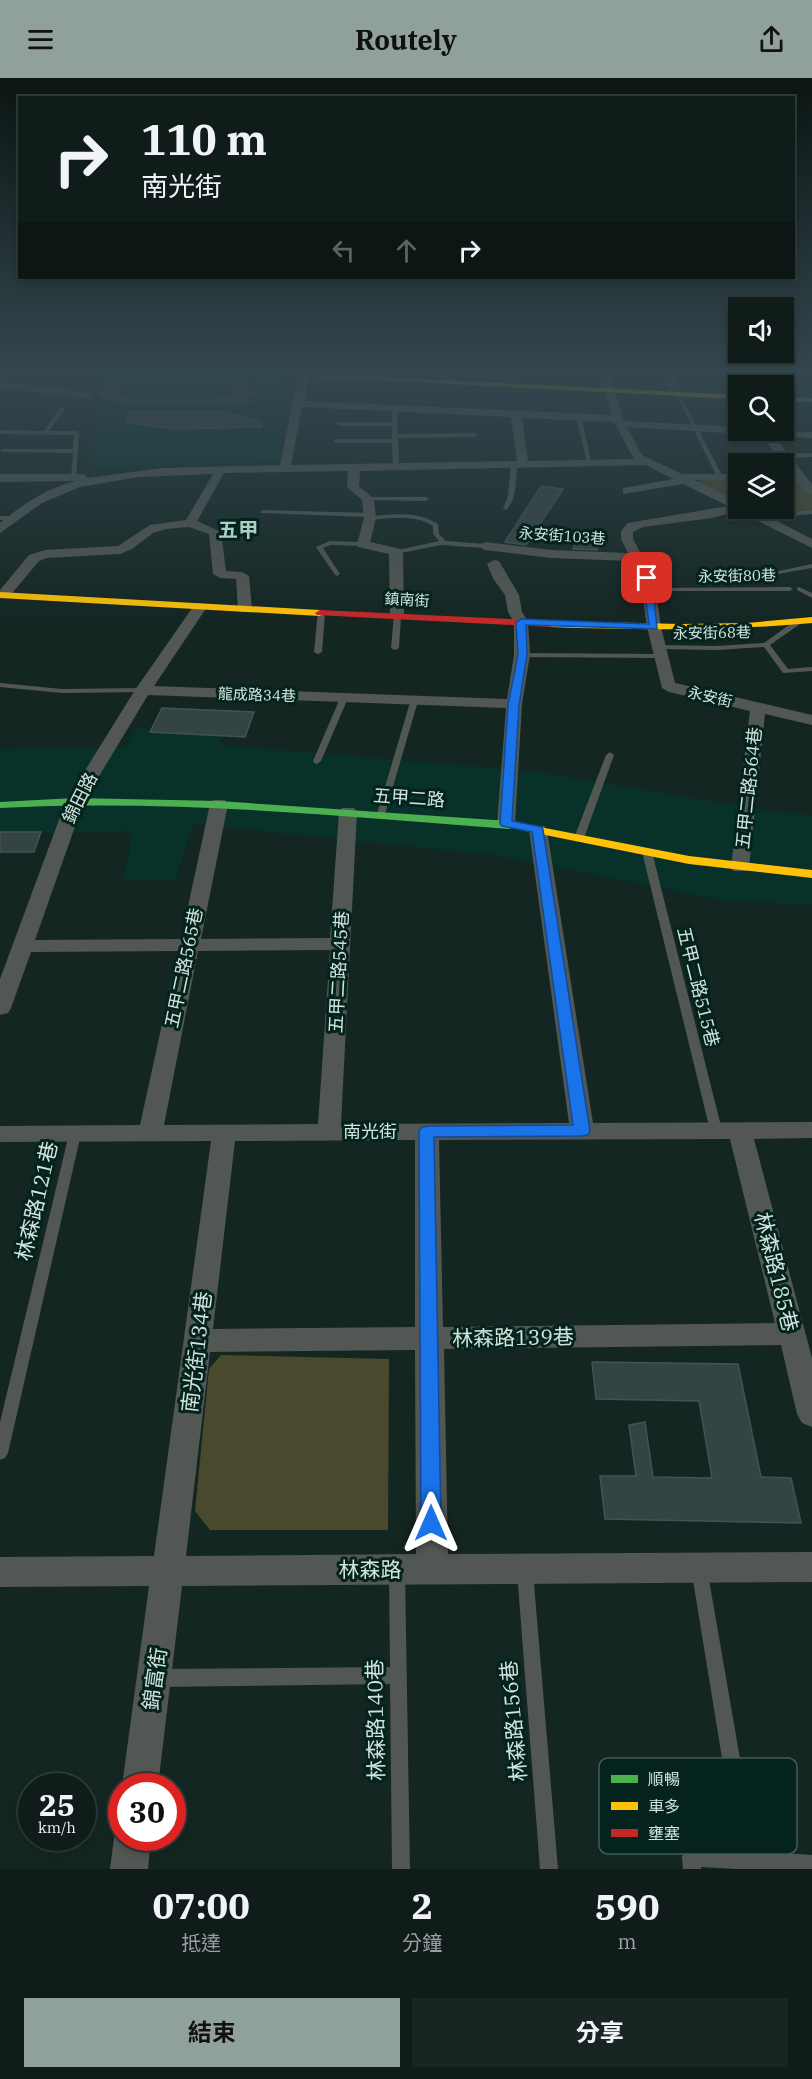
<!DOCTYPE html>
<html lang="zh-TW">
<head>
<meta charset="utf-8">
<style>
	body { margin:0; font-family:"IBM Plex Serif","Noto Sans TC",serif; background:#182523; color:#f1f3f6; height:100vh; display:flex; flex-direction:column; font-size:22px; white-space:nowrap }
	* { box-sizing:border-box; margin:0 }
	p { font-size:20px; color:#9ba1a2 }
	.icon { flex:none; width:33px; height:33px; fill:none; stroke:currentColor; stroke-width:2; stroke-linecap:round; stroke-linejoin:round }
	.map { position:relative; height:1791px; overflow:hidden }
	.side { display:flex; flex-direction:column; background:#0f1c1a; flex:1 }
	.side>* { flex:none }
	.banner { position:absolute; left:18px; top:18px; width:777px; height:183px; border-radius:0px; box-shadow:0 3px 9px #0003,0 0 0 2px #2f3a39; background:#0f1c1a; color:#f1f3f6; overflow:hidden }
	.fabs { position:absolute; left:728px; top:219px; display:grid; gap:12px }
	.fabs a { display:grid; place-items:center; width:66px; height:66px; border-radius:0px; background:#0f1c1a; box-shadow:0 3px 9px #0003,0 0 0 2px #2f3a39; font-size:30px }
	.speed { position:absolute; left:18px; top:1695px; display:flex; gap:12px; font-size:30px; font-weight:700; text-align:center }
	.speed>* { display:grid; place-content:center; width:78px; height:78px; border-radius:50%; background:#0f1c1a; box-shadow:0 3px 9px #0003,0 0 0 2px #2f3a39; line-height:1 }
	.speed small { font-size:15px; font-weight:400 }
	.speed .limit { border:9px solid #d22; background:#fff; color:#111 }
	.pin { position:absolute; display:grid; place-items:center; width:51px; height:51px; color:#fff; margin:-26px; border-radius:12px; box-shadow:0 3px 9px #0006 }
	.me { position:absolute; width:66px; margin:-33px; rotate:0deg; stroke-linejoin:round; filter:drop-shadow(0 0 4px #0008) }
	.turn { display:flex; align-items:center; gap:21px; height:126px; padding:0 24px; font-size:27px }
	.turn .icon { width:78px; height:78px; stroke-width:2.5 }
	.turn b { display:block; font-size:42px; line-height:51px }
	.lanes { display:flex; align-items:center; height:57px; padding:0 24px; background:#0003; justify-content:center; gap:30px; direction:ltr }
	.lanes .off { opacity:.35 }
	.eta { display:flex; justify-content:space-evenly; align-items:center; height:102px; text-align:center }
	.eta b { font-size:36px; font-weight:700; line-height:42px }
	.action { display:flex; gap:12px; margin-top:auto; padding:12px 24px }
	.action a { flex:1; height:69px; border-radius:0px; background:#90a19c; color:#111; font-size:24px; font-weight:700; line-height:69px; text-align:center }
	.action a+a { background:#182523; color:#f1f3f6 }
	header { display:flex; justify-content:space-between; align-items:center; height:78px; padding:0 24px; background:#90a19c; color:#111; font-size:27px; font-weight:700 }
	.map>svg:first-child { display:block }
	.built { fill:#083229 }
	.green { fill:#494a2d; fill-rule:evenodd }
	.building { fill:#344442; stroke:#445352; stroke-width:1.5 }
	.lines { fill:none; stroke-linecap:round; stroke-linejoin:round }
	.lane { fill:#525753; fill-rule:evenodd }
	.street { fill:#525753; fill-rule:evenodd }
	.fast { fill:#4caf50; fill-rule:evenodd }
	.slow { fill:#ffc107; fill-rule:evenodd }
	.jam { fill:#c62828; fill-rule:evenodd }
	.route { fill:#1a73e8; stroke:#114b97; stroke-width:1.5 }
	.labels { text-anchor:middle; stroke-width:6; stroke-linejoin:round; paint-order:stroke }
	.far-street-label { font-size:15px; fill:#d2e3de; stroke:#03231c }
	.street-label { font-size:18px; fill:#d2e3de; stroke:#03231c }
	.far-district-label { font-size:20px; font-weight:bold; fill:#accfc4; stroke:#03231c }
	.near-street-label { font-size:21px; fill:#d2e3de; stroke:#03231c }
	.key { fill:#03231c; stroke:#415d56; stroke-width:1.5 }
	.key-label { font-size:16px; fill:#d2e3de }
</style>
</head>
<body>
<header><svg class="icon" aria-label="menu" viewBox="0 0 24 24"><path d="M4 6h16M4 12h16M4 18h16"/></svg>Routely<svg class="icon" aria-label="share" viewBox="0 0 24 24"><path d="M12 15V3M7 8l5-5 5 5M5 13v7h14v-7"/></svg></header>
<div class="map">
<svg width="812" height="1791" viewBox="0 0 812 1791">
	<rect width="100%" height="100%" fill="#142622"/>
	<path class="built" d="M100 296H286L280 383 92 392Z
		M137 650 225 653 220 667 538 694 784 735 812 737V827L728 823 495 777 193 746 175 802H124L133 753 0 756V671L125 670Z"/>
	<path class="green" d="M141 303H231L252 310 254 316 244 322 252 323 250 326 126 325 111 323 98 316 107 309ZM144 306 227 307 235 309 240 314C227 324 126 325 113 315L124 309Z
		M738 401V424L697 404 703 402Z
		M783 401 794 403 812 417V432L764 436 753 431 783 430Z
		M221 1277 389 1281 388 1452H210L195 1433 209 1291Z"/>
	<path class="building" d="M219 333 262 344 261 349 173 351 127 344 128 334Z
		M541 408 563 411 526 467 505 464Z
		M581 452 604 455 597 472 573 471Z
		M162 630 254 634 245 659 150 654Z
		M0 754H41L34 774H0Z
		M592 1284 738 1286 761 1399 791 1400 801 1445 605 1441 600 1398H636L629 1347 645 1344 653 1399 712 1400 699 1323 596 1321Z"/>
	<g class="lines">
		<path class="lane" d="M673 310 677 311 723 399 722 400 717 399Z
			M394 328 397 330 398 356 475 355 478 357 475 359 398 360 399 389 396 391 393 389 392 365H336L333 363 336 361H392V348H339L336 346 339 344H392L391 330Z
			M60 330 65 331 49 353H76L79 355 76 400 71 399 73 375 1 374 0 373 3 371H73L74 357 0 356V352L44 353Z
			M576 338 581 339 592 386 587 385Z
			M812 375V379L782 380 779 378 782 376Z
			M514 385 517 387C516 401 517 422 506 432L503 430 508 418 511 387Z
			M368 419H426L429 421 426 423 366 422V420Z
			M263 432 370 435 372 438C395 436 418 433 438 446L439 456 446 463 485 466 488 468 485 470 441 467 396 476 394 475V473L439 463 433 456V448C415 436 391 440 370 442L368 441V439L261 435 260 434Z
			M812 432V436L759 441 756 439 759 437Z
			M0 438H13L16 440 13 442H0Z
			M330 463 363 464 366 466 363 468 331 467 323 470 340 496 337 498 335 497 316 469Z
			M812 486V490L777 496 774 494Z
			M799 509 812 515V520L797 512V510Z
			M649 510 790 509 793 511 790 513H647V511Z
			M318 533 325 535 322 574 318 576 314 574Z
			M394 536 401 538 399 570 395 572 391 570Z
			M796 542 803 544 770 567 788 591 812 589V593L783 595 764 569 717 572 658 571 654 569 658 567 717 568 764 565Z
			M519 575 660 576 664 578 660 580 522 579H519Z
			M0 605 62 611 143 610 147 612 143 614 62 615 0 609Z
			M341 618H344L348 620 321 683 317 686 314 685 313 683Z
			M411 621H414L418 623 385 736 384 738H378L377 736Z
			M610 674 614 677 584 760 582 762H576L574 760 606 677Z
			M647 771 652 774 722 1052 720 1055H712L710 1052 642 774Z
			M75 1052 79 1053 81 1056 8 1375 5 1380 0 1382V1344L69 1056 71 1053Z
			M699 1482 705 1485 707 1490 756 1773 812 1777V1791H736L701 1789V1791H683L682 1779 684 1772 691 1770 737 1772 691 1490 693 1485Z
			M525 1486 531 1489 533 1494 558 1791H540L517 1494 519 1489Z
			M397 1487 403 1490 405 1495 410 1791H392L390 1606 158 1609 152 1606 149 1600 152 1594 158 1591 390 1589 389 1495 391 1490Z"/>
		<path class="street" d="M63 296H84L85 297 80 300Z
			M299 296H309L304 323 612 337 599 296H609L624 343 738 349V352L812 354V360L774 358 812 406V417C795 411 773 373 762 357L627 349 642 377 682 396H738V402H695L738 423V430H752L812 461V470L738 433 712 440 643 449 633 454V461L654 500 661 549 675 605 812 637V647L765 636 749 789 747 793H733L731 789 750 633 669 614 662 610 647 549 640 500 632 483 551 480 485 472 479 468 485 464 551 472 628 475 621 461V453L628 445 728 428 683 406 623 416V410L673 401 646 387 360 393 359 408 374 421 376 440 370 464 401 471 403 474 404 538 397 542 390 538 389 476 358 469 357 466 364 440 362 422 347 409 348 393 224 395 197 443 221 454 226 493 242 494 249 498 252 531 250 534H240L238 531 236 501 220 500 213 496 209 456 189 449 166 451 153 455 132 471 120 476 47 480 39 483 8 520H0V512L29 477 45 472 118 468 150 447 186 442 213 396 139 399 80 409 42 425 0 455V445C23 426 47 410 76 403L0 404V396H82L86 397 87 400 163 390 280 387 292 328 291 326ZM302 329 511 339 517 383 291 387ZM522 340 614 344 634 381 528 383Z
			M663 296H673L680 311 679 313H671Z
			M753 296H763L770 308H760Z
			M0 304 87 314 92 317 87 320 0 310Z
			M494 482 499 483 519 517 522 534 528 544 530 577 522 626 515 746 512 750H500L497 746 506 630 148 617 84 723 35 862 181 861 210 726 213 722H225L228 726 201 861 330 860 339 734 342 730H354L357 734 341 1046 569 1045 529 752 532 748H544L547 752 593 1045 812 1044V1060L754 1061 812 1280V1349L802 1345 797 1336 781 1267 444 1271 448 1476 812 1474V1504L182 1508 158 1708H122L149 1508 0 1509V1479L154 1478 211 1063 0 1064V1048L140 1047 178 873 31 874 11 930 8 935 0 937V901L66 723 135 612 195 526 200 525 207 529 154 608 507 621 514 577V544L508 534 505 517 494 502 487 486ZM330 872 318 1046 164 1047 198 873ZM730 1061 775 1245 443 1249 439 1062ZM415 1062V1249L213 1251 235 1063ZM415 1272 416 1476 186 1478 210 1274Z
			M122 1746V1760H151L148 1791H110L114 1760Z"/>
		<path class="fast" d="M783 319 812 320V324L783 323Z
			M75 720 219 723 509 743 515 747 509 751C339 738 170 721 0 730V724Z"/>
		<path class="slow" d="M296 296H326L738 317V321L299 298Z
			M0 514 320 532 325 535 320 538 0 520Z
			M812 539V545C725 553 638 552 550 549L545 546 550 543 681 546 747 545Z
			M509 743 689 778 812 792V800L689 786 505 749 503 747Z"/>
		<path class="jam" d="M320 532 550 543 555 546 550 549 317 537 315 535Z"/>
	</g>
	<linearGradient id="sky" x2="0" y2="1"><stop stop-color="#0b1513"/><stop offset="0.54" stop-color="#34474f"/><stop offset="1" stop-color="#34474f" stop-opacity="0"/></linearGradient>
	<rect width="812" height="546" fill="url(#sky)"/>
	<path class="route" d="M647 497 652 500 657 551 526 547 527 577 519 627 512 743 542 749 543 752 590 1053 588 1057 582 1058 434 1059 441 1445 438 1452 431 1455 424 1452 421 1445 419 1054 421 1050 427 1048 573 1047 532 754 502 748 500 746 508 627 518 577 516 544 521 541 649 546 643 500Z"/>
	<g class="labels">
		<g class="far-street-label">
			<text transform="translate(562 458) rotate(4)" y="5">永安街103巷</text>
			<text transform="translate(737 498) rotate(-1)" y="5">永安街80巷</text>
			<text transform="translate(407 522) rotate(3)" y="5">鎮南街</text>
			<text transform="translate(712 555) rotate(-1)" y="5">永安街68巷</text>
			<text transform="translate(257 617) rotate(2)" y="5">龍成路34巷</text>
			<text transform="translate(710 619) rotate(13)" y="5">永安街</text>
		</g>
		<g class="street-label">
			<text transform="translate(749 710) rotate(-84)" y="6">五甲二路564巷</text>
			<text transform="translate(80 720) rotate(-63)" y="6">錦田路</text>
			<text transform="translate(409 720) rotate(4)" y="6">五甲二路</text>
			<text transform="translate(184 890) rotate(-78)" y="6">五甲二路565巷</text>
			<text transform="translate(339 894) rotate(-87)" y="6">五甲二路545巷</text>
			<text transform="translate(698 909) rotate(76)" y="6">五甲二路515巷</text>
			<text x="370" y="1060">南光街</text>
		</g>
		<g class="far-district-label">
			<text x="238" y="459">五甲</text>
		</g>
		<g class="near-street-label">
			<text transform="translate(37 1123) rotate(-77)" y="7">林森路121巷</text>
			<text transform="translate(776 1194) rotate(76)" y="7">林森路185巷</text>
			<text transform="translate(513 1260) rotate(-1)" y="7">林森路139巷</text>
			<text transform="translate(197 1274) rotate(-83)" y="7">南光街134巷</text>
			<text x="370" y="1499">林森路</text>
			<text transform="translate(155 1601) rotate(-82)" y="7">錦富街</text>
			<text transform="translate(376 1642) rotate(-91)" y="7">林森路140巷</text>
			<text transform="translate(514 1643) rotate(-95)" y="7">林森路156巷</text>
		</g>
	</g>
	<rect x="599" y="1680" width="198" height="96" rx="9" class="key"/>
	<rect x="611" y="1697" width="27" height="8" fill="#4caf50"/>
	<rect x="611" y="1724" width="27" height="8" fill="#ffc107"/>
	<rect x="611" y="1751" width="27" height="8" fill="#c62828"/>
	<g class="key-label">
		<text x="648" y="1707">順暢</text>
		<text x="648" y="1734">車多</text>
		<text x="648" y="1761">壅塞</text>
	</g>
</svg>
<div class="fabs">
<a><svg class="icon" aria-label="sound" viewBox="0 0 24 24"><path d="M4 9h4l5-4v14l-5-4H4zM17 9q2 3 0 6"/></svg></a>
<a><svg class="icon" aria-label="search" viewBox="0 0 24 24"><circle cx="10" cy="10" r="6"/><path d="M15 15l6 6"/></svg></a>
<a><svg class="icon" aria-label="layers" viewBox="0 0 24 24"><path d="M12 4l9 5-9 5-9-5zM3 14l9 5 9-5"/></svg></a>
</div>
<div class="speed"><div>25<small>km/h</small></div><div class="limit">30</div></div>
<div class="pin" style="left:647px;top:500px;background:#d93025"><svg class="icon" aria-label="arrive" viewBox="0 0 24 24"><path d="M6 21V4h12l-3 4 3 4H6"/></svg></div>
<svg class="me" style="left:431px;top:1445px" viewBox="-20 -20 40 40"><path d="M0-17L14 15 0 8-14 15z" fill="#1a73e8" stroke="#fff" stroke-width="4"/></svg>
<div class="banner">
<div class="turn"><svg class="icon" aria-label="right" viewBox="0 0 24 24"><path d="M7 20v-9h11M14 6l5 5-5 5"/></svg><div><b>110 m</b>南光街</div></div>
<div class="lanes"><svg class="icon off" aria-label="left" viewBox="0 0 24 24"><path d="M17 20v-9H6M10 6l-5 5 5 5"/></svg><svg class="icon off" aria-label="ahead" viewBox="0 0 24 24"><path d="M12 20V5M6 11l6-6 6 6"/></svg><svg class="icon" aria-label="right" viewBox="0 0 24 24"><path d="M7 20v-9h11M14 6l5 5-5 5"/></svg></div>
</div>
</div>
<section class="side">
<div class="eta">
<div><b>07:00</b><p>抵達</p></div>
<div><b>2</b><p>分鐘</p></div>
<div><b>590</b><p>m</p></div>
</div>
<div class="action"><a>結束</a><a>分享</a></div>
</section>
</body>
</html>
